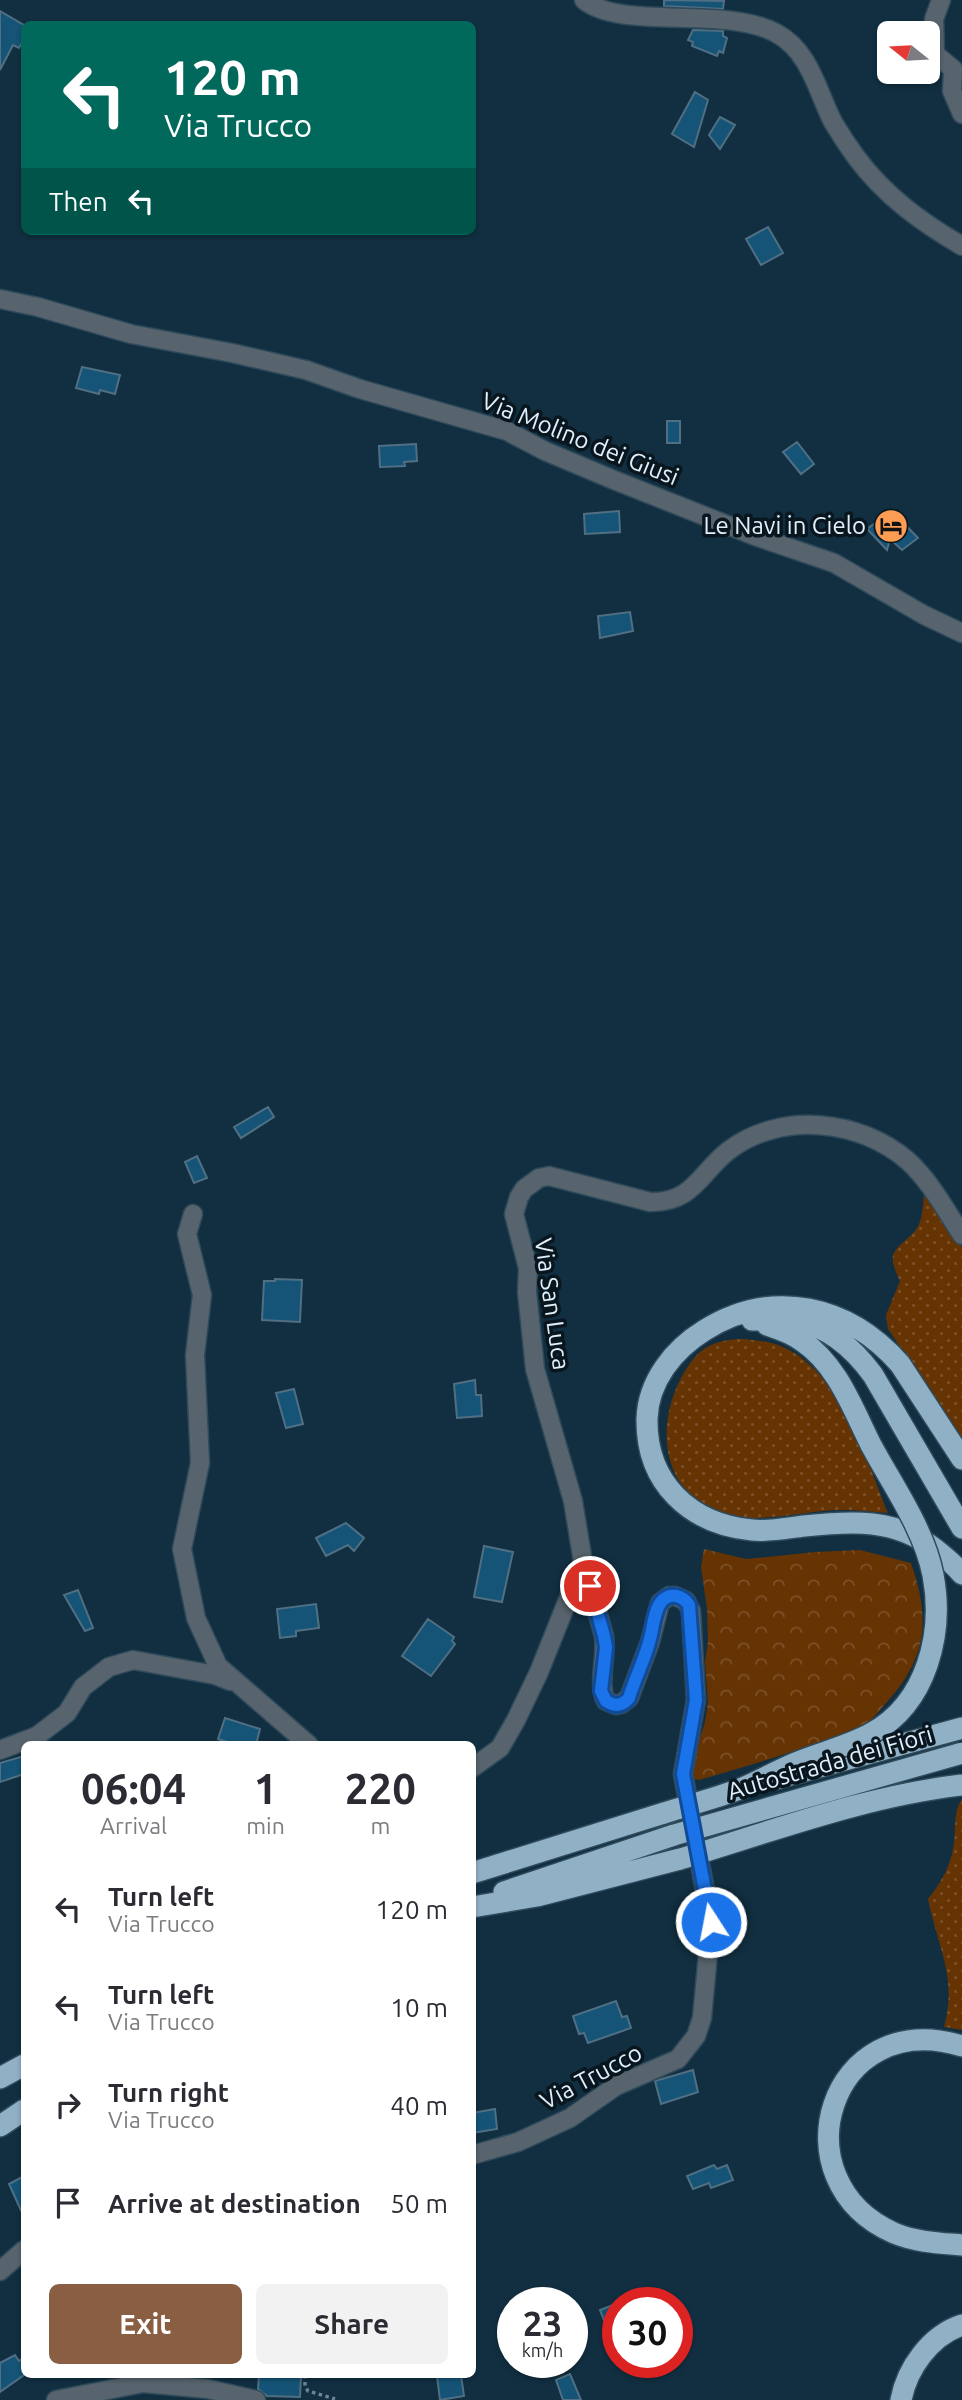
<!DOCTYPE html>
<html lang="en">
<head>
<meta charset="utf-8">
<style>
	body { margin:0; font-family:Ubuntu,sans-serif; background:#f2f2f3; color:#2b2b33; height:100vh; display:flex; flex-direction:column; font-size:26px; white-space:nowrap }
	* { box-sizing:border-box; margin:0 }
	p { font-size:23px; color:#7c7c81 }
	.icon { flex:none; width:38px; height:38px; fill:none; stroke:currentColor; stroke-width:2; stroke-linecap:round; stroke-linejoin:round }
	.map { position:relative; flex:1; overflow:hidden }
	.drawer { position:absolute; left:21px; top:1741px; width:455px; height:637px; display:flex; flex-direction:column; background:#fff; border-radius:10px; box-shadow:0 2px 5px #0004 }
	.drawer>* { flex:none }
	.banner { position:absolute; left:21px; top:21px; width:455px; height:214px; border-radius:10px; box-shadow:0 2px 5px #0004; background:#00695c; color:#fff; overflow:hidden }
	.needle { width:46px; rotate:288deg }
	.controls { position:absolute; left:877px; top:21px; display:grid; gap:14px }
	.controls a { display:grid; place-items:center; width:63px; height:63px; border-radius:10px; background:#fff; box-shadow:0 2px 5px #0004; font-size:35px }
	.speed { position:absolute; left:497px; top:2287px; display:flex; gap:14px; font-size:35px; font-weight:700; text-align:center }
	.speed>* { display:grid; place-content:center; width:91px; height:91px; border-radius:50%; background:#fff; box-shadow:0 2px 5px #0004; line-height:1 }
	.speed small { font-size:18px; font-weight:400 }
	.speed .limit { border:10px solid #d22; background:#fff; color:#111 }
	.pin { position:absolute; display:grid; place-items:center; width:60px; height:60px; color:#fff; margin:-30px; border:4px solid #fff; border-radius:50%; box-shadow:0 2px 7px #0007 }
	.me { position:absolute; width:77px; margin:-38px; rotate:349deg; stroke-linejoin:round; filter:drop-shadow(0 0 5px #0008) }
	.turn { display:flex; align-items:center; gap:24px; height:147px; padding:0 28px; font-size:32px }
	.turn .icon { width:91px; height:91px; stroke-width:2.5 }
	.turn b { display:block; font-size:49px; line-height:60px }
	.then { display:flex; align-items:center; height:66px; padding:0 28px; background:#0003; gap:14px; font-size:26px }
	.eta { display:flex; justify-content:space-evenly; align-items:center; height:119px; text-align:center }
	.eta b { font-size:42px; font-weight:700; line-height:49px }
	.primary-button { display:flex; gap:14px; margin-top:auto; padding:14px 28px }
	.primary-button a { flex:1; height:80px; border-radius:10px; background:#8a5e42; color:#fff; font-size:28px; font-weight:700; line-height:80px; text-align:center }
	.primary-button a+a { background:#f2f2f3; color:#2b2b33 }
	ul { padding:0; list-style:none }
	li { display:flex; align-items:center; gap:21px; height:98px; padding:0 28px }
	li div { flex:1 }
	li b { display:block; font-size:26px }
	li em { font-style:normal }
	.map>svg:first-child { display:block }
	.grass { fill:url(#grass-dots) }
	.forest { fill:url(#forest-crowns) }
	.building { fill:#155476; stroke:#506f83; stroke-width:2 }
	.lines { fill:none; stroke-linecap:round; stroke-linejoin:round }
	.minor-casing { stroke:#2e4a5b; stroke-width:21 }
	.highway-casing { stroke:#2e4a5b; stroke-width:24 }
	.path { stroke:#6d8695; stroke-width:3.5; stroke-dasharray:3.5 3.5; stroke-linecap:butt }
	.minor { stroke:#57646d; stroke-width:18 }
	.highway { stroke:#90b0c6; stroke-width:21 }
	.highway-bridge-casing { stroke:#2e4a5b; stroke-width:24; stroke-linecap:butt }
	.highway-bridge { stroke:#90b0c6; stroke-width:21 }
	.route-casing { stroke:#114b97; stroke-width:18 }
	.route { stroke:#1a73e8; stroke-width:12 }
	.labels { text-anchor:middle; stroke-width:7; stroke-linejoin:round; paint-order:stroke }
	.street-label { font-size:24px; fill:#dff0fc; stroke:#09161e }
	.poi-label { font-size:24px; fill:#dff0fc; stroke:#09161e; text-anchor:end }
</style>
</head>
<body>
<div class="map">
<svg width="962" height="2400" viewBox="0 0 962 2400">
	<defs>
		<pattern id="grass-dots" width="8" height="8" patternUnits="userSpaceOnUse" patternTransform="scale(1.75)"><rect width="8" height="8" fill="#663303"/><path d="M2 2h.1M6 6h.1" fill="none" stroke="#7b5129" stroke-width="1.8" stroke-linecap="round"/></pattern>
		<pattern id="forest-crowns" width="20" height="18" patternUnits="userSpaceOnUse" patternTransform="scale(1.75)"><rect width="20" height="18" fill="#663303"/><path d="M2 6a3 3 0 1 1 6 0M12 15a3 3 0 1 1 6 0" fill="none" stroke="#7b5129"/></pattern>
	</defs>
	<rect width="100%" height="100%" fill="#112f41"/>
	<path class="grass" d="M924 1194 933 1198 962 1248V1438L888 1329 886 1315 900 1281C885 1250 895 1252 915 1231 923 1221 923 1206 924 1194Z
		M745 1339C756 1341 768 1341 778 1345 840 1368 865 1456 888 1513 873 1512 859 1510 845 1510 806 1509 749 1528 713 1511 662 1486 657 1428 679 1382 686 1368 695 1353 709 1346 721 1340 733 1339 745 1339Z
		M962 1799V2030L944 2027C958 1978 937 1945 928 1899 942 1881 951 1866 954 1843 956 1828 953 1812 962 1799Z"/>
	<path class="forest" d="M704 1549 746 1559 815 1552 860 1550 911 1563C930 1618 928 1656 888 1701 881 1708 874 1718 866 1724 847 1740 815 1745 791 1752 761 1762 730 1771 699 1780L693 1779V1761L705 1722 708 1702 705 1662 708 1642 707 1609 701 1567Z"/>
	<path class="building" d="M664 0 724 1 723 9 664 6Z
		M0 11 24 25V39L19 48 13 45 0 70Z
		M693 30 723 31V36L727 38 723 53 719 51 717 56 692 46 693 42 688 40Z
		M695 92 708 100 694 147 672 134Z
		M720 117 735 125 720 149 709 135Z
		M768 227 783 253 761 265 746 239Z
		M82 367 120 375 115 394 100 390 99 394 76 388Z
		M667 421H680V443H667Z
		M797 442 814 464 801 474 783 452Z
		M416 444 417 461 404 462 405 466 380 467 379 446Z
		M619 511 620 532 585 534 584 514Z
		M892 511 918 538 902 550 890 539 887 550 867 529Z
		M630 612 633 631 600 638 598 616Z
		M268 1107 274 1117 241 1138 234 1127Z
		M197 1156 207 1178 194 1183 185 1162Z
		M275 1279 302 1280 300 1322 262 1320 264 1281H275Z
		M475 1380 476 1395H481L482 1416 457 1418 454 1384Z
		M294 1389 303 1424 286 1428 276 1393Z
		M346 1523 364 1538 354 1551 348 1545 326 1556 316 1538Z
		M484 1546 513 1552 502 1602 474 1597Z
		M78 1590 93 1628 85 1631 64 1595Z
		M316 1604 319 1628 296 1631V1636L280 1638 277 1609Z
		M428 1619 454 1637 452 1641 455 1644 431 1676 402 1656Z
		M225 1718 260 1729 256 1745H237L218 1739Z
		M24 1756V1774L0 1782V1763Z
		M616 2001 622 2017 627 2016 631 2028 588 2043 584 2033 579 2034 573 2016Z
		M693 2070 698 2092 661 2104 655 2081Z
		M495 2109 497 2129 472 2133V2113Z
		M714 2165 717 2169 727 2165 733 2180 711 2188 709 2183 693 2189 687 2176Z
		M24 2176V2217L9 2184Z
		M618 2303V2353H617L600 2310Z
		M15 2355 19 2361 24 2357V2375L0 2392V2363Z
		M570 2374 581 2400H563L556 2380Z
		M259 2375 301 2377 300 2397 267 2396 258 2389Z
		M461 2375 464 2396 440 2400 437 2376Z"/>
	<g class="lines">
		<g class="minor-casing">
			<path id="minor" d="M584 0C622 31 724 5 776 33 810 51 817 91 833 122 840 134 848 146 856 157 885 196 921 222 962 246
				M941 0 934 19 935 54 953 69 952 91 962 114
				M0 299 38 307 131 334 232 353 306 370 360 389 507 431 545 451 614 480 755 536 834 563 924 615 962 633
				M193 1214 187 1234 202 1295 195 1355 200 1463 182 1549 196 1618 218 1666 309 1745
				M0 1750 37 1736 67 1713 83 1687 109 1667 133 1660 215 1675 230 1681
				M472 1768 500 1748 516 1720 539 1672 583 1562
				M472 2155 518 2142 570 2118 616 2086 678 2059 696 2036 702 2018 711 1922 683 1774 696 1700 691 1611 686 1601 675 1596H669L660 1603 650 1642 629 1698 621 1704 616 1705 606 1701C597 1686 607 1655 604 1636L583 1562 573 1501 535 1369 527 1292 528 1268 514 1214 519 1197 524 1189 539 1178 549 1176 650 1202C693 1203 700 1173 728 1151 780 1111 860 1119 908 1161 930 1181 945 1209 962 1235
				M0 2271 24 2250
				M56 2400 143 2383 208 2389 256 2400"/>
		</g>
		<g class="highway-casing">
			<path id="highway" d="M752 1320C766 1320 783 1318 797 1321 829 1327 854 1349 873 1375L962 1528
				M767 1325C779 1329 792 1333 802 1341 837 1364 853 1409 871 1445
				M962 1459 900 1364C848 1305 773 1288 705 1330 674 1349 648 1381 647 1419 646 1483 690 1524 752 1530 769 1532 787 1528 804 1526 852 1521 895 1518 935 1549 945 1557 954 1564 962 1574
				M775 1779 962 1728
				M472 1873 664 1813
				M504 1892 674 1835
				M472 1907 537 1896 680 1859
				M962 2046C829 2005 776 2181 894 2233 915 2242 939 2243 962 2245
				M0 2078 24 2065
				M0 2126 24 2110
				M901 2400C907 2368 931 2335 962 2325"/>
		</g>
		<path class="path" d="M305 2375V2386L308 2391 335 2399"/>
		<use href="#minor" class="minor"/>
		<use href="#highway" class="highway"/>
		<g class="highway-bridge-casing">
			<path id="highway-bridge" d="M664 1813C689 1805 716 1798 740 1789 760 1781 778 1770 798 1762 822 1752 849 1746 872 1733 927 1703 944 1633 933 1575 924 1529 893 1486 871 1445
				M674 1835 962 1753
				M680 1859C773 1831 866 1796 962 1785"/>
		</g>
		<use href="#highway-bridge" class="highway-bridge"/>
	</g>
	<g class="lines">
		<g class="route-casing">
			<path id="route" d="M590 1586 604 1636 606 1647 601 1691 606 1701C615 1707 622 1706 629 1698 635 1678 645 1659 650 1639 653 1628 654 1611 661 1602 670 1591 683 1596 689 1605L696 1700 683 1774 711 1922"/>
		</g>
		<use href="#route" class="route"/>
	</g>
	<defs>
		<g id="hotel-disc" transform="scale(1.75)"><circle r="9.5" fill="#fd9d54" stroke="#09161e"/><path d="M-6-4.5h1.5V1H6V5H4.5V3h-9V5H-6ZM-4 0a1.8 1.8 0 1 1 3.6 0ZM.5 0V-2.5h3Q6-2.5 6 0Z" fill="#111"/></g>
	</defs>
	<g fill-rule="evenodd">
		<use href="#hotel-disc" x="891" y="526"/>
	</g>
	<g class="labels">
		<g class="street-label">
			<text transform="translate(580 439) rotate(22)" y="8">Via Molino dei Giusi</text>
			<text transform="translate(552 1304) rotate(82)" y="8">Via San Luca</text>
			<text transform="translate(830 1763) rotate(-16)" y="8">Autostrada dei Fiori</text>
			<text transform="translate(591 2077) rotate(-28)" y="8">Via Trucco</text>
		</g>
		<g class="poi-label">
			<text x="866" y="534">Le Navi in Cielo</text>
		</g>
	</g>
</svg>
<div class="controls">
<a><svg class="needle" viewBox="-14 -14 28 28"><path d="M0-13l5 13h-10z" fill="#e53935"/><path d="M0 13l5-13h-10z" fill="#7c7c81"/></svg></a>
</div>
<div class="speed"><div>23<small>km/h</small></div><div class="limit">30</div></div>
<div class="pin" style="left:590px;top:1586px;background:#d93025"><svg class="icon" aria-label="arrive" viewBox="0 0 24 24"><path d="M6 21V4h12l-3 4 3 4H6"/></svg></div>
<svg class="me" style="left:711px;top:1922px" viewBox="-20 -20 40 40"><circle r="17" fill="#1a73e8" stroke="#fff" stroke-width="3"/><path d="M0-11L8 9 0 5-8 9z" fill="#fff"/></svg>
<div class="banner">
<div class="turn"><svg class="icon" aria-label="left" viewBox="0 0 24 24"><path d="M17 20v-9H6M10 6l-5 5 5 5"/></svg><div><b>120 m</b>Via Trucco</div></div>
<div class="then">Then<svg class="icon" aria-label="left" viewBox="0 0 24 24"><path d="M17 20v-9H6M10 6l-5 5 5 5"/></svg></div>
</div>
<section class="drawer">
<div class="eta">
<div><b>06:04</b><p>Arrival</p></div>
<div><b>1</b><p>min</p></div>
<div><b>220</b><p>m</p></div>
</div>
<ul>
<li><svg class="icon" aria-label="left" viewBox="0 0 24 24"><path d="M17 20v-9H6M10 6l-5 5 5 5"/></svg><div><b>Turn left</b><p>Via Trucco</p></div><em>120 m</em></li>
<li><svg class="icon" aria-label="left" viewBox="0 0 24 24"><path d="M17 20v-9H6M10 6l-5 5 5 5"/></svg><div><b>Turn left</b><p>Via Trucco</p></div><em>10 m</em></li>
<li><svg class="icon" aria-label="right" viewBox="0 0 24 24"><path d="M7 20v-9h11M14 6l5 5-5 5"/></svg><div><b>Turn right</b><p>Via Trucco</p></div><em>40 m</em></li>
<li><svg class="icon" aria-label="arrive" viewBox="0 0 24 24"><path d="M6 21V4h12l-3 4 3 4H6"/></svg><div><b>Arrive at destination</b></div><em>50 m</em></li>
</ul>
<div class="primary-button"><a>Exit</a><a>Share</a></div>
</section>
</div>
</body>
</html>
